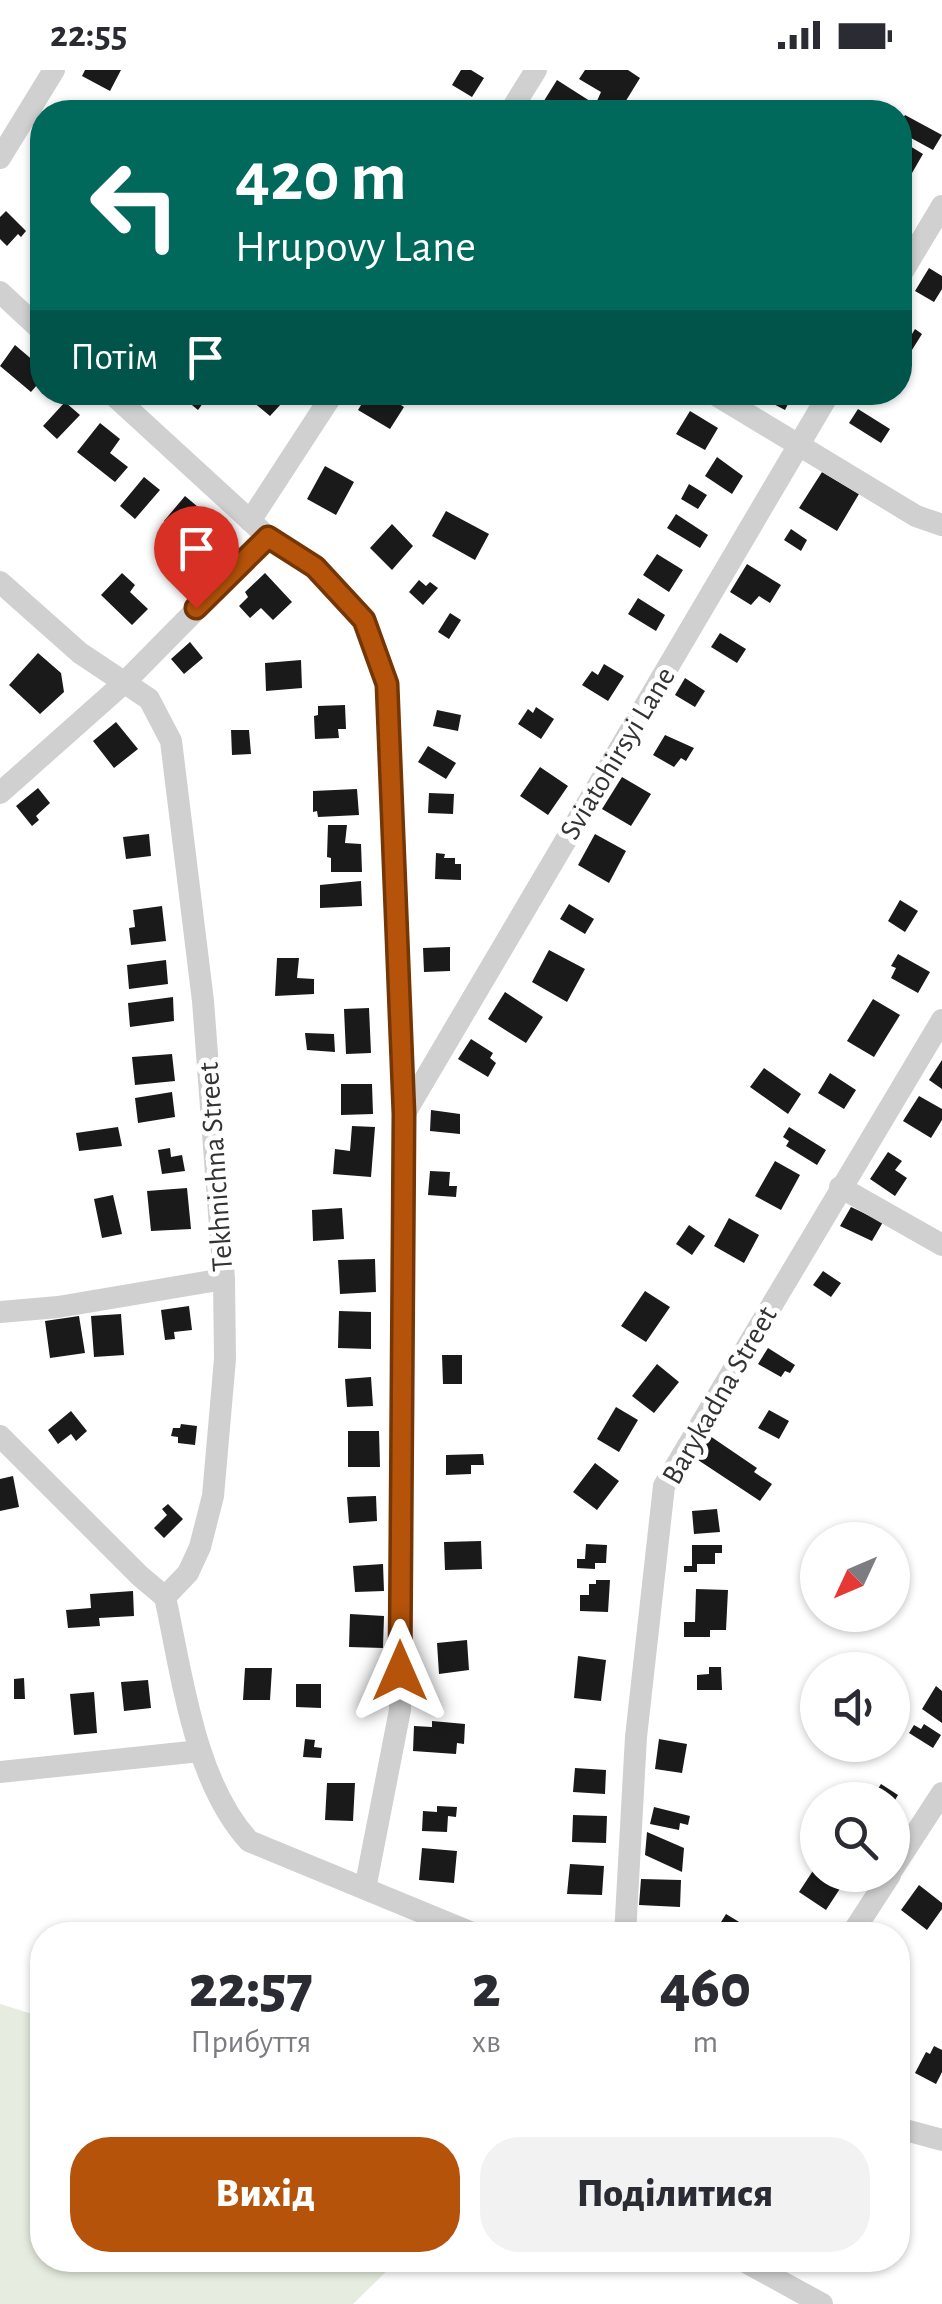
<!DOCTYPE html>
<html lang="uk">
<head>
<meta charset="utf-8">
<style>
	body { margin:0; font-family:"Alegreya Sans",sans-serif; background:#f2f2f3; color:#2b2b33; height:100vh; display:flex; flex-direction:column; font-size:38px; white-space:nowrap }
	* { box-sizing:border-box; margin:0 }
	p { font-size:32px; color:#7c7c81 }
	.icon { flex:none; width:55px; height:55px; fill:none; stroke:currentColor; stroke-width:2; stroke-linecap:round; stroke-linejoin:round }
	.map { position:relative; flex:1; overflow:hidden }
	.side { position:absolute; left:30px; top:1852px; width:880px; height:350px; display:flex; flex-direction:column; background:#fff; border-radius:40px; box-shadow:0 2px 8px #0004 }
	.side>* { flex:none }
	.hud { position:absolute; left:30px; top:30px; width:882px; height:305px; border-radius:40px; box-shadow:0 2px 8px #0004; background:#00695c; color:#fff; overflow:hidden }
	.needle { width:65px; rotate:226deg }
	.tools { position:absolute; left:800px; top:1452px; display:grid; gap:20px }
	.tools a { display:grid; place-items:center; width:110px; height:110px; border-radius:50%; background:#fff; box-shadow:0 2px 8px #0004; font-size:50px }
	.pin { position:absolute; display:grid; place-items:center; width:85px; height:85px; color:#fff; margin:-102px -42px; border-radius:50% 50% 50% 0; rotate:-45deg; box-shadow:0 0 10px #0007 }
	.pin .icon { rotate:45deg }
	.me { position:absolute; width:110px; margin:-55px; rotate:0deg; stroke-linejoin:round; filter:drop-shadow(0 0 8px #0008) }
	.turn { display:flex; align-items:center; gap:35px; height:210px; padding:0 40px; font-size:45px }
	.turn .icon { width:130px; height:130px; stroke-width:2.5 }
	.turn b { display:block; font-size:70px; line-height:85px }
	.then { display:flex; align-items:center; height:95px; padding:0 40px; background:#0003; gap:20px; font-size:38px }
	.eta { display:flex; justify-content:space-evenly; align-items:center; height:170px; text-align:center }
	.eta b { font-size:60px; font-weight:800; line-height:70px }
	.button { display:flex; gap:20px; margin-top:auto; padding:20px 40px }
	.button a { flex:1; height:115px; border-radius:40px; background:#b45309; color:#fff; font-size:40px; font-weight:800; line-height:115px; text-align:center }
	.button a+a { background:#f2f2f3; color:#2b2b33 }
	.status { display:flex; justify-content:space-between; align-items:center; height:70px; padding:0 50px; background:#fff; direction:ltr }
	.status svg { height:28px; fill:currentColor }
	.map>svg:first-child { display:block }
	.green { fill:#e6ecdf }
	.building { fill:#1a1a1a }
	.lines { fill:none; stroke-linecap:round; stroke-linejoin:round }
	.minor { stroke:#d0d0d0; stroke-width:22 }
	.route-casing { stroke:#753606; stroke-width:25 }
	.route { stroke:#b45309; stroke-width:18 }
	.labels { text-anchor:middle; stroke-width:10; stroke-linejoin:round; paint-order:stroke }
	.street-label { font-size:30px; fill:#333; stroke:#fff }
</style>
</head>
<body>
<div class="status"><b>22:55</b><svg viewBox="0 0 49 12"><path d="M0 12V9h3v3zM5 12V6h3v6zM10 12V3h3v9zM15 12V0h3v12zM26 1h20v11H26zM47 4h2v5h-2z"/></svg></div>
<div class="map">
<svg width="942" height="2234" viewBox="0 0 942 2234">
	<rect width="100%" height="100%" fill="#fff"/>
	<path class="green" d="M0 1934 42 1947V2190H112L115 2198 120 2190H398L353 2234H0Z"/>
	<path class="building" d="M85 0H121L110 21 82 6Z
		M461 0H471L484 8 472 27 452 15Z
		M585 0H628L640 8 619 42H592L601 22 579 9Z
		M557 10 593 33 587 42H537Z
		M905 45 942 65 933 80 900 62V53Z
		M900 70 923 84 912 103 900 96Z
		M6 141 26 161 21 167 18 164 7 176 0 169V147Z
		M929 198 942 206V219L934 232 915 221Z
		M903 258 912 264 915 259 922 264 900 299V263Z
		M15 275 42 298V309L31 322 0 296Z
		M176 322H211L198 340Z
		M241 322H292L270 346Z
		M369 322H381L404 337 390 359 358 340Z
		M760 322H794L785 340 758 326Z
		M65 332 80 345 57 369 43 356Z
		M858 339 890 359 881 373 849 353Z
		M690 341 718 358 705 380 676 364Z
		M100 353 120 369 110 383 128 397 115 412 77 382Z
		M717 387 743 406 732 424 705 406Z
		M325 396 354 412 336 445 307 429Z
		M822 402 859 424 837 461 799 438Z
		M144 407 160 420 135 449 120 436Z
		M689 414 707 425 698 439 681 429Z
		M185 426 211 448 189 472 164 451Z
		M446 441 489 464 475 490 432 466Z
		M676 444 708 465 700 478 667 458Z
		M392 454 413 476 392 500 370 478Z
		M791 459 807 470 801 481 784 470Z
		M657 484 683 500 669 522 643 505Z
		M747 494 781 515 770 533 759 526 751 535 730 522Z
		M122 503 135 515 130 522 148 539 132 555 101 525Z
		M265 503 292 532 273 550 261 538 250 548 239 536 248 527 245 522Z
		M419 510 426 516 430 512 438 518 423 535 409 522Z
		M638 528 665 545 656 561 628 544Z
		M450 543 461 550 449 569 438 562Z
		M720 563 746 579 737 593 711 577Z
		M190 572 203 588 184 604 171 589Z
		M38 583 61 603 64 622 40 644 9 615Z
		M301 590 302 618 266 621 265 593Z
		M604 594 624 606 608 631 582 615 592 601 598 605Z
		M685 608 705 621 695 637 675 625Z
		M345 635 346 659H338L339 668 315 669 314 646 318 645V636Z
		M536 637 554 649 541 669 518 654 528 639 533 643Z
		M437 640 461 645 458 661 433 656Z
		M116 652 138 679 114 698 93 671Z
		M231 660H249L251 684 232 685Z
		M665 665 694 678 686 691 681 688 674 697 653 685Z
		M428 676 456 693 446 709 418 692Z
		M540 697 568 716 548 745 520 726Z
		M622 707 651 724 631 756 602 739Z
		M38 718 50 733 36 746 39 750 32 756 16 736Z
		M357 719 359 745 318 747 317 741 313 742V721Z
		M429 723 454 724 453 744 428 743Z
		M328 755H347L345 773 361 774 362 802H331V788L327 787Z
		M149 764 151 786 126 789 123 767Z
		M595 764 626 781 609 813 578 795Z
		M436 783 445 784 444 788H455V794H461V810L435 809Z
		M361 811 362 836 320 838V815Z
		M900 830 918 841 905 862 888 851Z
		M569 834 594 849 585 864 560 849Z
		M162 836 166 871 131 875 129 858 135 857 133 840Z
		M450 877V901L424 902 423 878Z
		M549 880 585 899 567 932 532 912Z
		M898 884 930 902 918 923 891 908 896 898 891 896Z
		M277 888H299L297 908 314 909V924L275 926Z
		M166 890 168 914 129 919 127 895Z
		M505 922 543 947 526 973 488 949Z
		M173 927 174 951 130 957 128 933Z
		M873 929 900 945 874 987 847 971Z
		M369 938 371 983 346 984 344 939Z
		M305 963 334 964 335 982 307 980Z
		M471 969 493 983 490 988 496 993 488 1007 458 989Z
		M172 984 175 1011 135 1015 132 987Z
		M942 990V1019L929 1010Z
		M764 998 801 1024 788 1044 750 1017Z
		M830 1003 856 1020 844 1039 818 1023Z
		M341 1014H372L373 1044 341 1045Z
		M172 1022 175 1047 138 1053 135 1028Z
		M919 1026 942 1039V1050L931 1068 903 1051Z
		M431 1040 460 1044V1064L430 1061Z
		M352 1056 375 1057 371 1107 333 1104 335 1079 350 1081Z
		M118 1057 122 1076 79 1081 76 1063Z
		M789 1057 826 1080 817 1095 786 1076 789 1071 783 1067Z
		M170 1078 171 1087 182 1085 185 1101 162 1104 158 1080Z
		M888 1082 902 1091 895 1100 907 1108 895 1126 870 1109Z
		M775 1091 800 1105 781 1140 755 1126Z
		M430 1101 450 1102 449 1116H457L456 1127 428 1125Z
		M187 1118 191 1159 151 1161 147 1121Z
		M113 1125 122 1164 102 1168 94 1129Z
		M851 1137 883 1152 872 1171 840 1156Z
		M342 1138 344 1169 313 1171 312 1140Z
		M729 1148 759 1165 744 1193 714 1176Z
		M689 1155 705 1166 692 1185 676 1174Z
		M375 1189 376 1222 340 1224 338 1190Z
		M823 1201 841 1213 831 1227 813 1215Z
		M645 1221 670 1237 646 1272 621 1256Z
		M189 1236 192 1260 174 1262 175 1269 165 1270 161 1240Z
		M339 1241 371 1242V1279L338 1278Z
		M121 1244 124 1285 94 1287 91 1246Z
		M79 1246 85 1283 50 1288 45 1251Z
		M768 1278 795 1295 790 1303 785 1301 781 1307 758 1294Z
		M442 1285H462V1314H443Z
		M657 1294 679 1312 654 1343 632 1326Z
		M371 1307 373 1336 347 1337 345 1309Z
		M616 1337 638 1350 619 1382 597 1369Z
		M769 1340 789 1351 779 1369 758 1358Z
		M71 1341 87 1361 76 1371 71 1364 58 1374 48 1360Z
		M181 1354 197 1356 195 1375 178 1373V1367L171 1366 173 1358H180Z
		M348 1361H379L380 1397H348Z
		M710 1366 757 1398 754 1402 772 1414 760 1431 695 1388Z
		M483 1384 484 1395H471V1404L446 1405V1385Z
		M595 1393 619 1411 597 1440 573 1422Z
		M13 1406 19 1437 0 1441V1409Z
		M376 1426 377 1451 349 1453 347 1427Z
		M168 1434 183 1449 164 1468 154 1458 167 1445 162 1439Z
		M717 1439 720 1462 694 1464 692 1441Z
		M481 1471 482 1499 445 1500 444 1472Z
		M586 1474 607 1475 606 1493H595V1499L577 1498V1489H585Z
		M692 1475H722V1483H715V1494H697V1502H684V1496H692Z
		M383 1494 384 1521 355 1522 353 1496Z
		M596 1510H610L608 1542 580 1541V1525H589V1514H596Z
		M696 1519 728 1520 726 1560H710V1567H684V1552H695Z
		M133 1521 134 1546 99 1548 100 1556 68 1558 66 1540 91 1538 90 1524Z
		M350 1544 384 1546 383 1578 349 1577Z
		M467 1570 469 1600 439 1604 437 1573Z
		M578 1586 606 1590 601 1631 574 1628Z
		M709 1597H721L722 1620H697V1605L709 1604Z
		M245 1598H272L270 1630H243Z
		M24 1608 25 1629H14V1609Z
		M148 1610 151 1638 124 1641 121 1612Z
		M296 1614H321V1638L296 1637Z
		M936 1616 942 1621V1653L922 1639Z
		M94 1622 97 1663 74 1665 70 1624Z
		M432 1651 465 1654 464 1674 457 1673 456 1684 413 1681 414 1656 432 1657Z
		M924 1654 941 1665 933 1678 909 1663 914 1655 921 1659Z
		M305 1669 315 1670 314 1677 322 1678 321 1688 303 1687Z
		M659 1669 687 1674 682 1703 655 1699Z
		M575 1698 606 1700 605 1724 573 1722Z
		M327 1713H355L353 1751 325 1750Z
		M855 1713 874 1725 881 1714 898 1725 895 1730H860L849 1723Z
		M437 1736 457 1737 456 1747 448 1746 447 1762 422 1761 423 1741 437 1742Z
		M654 1737 690 1746 688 1755 680 1753 679 1760 650 1754Z
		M573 1745 607 1746 606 1773 572 1772Z
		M647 1762 684 1778 682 1802 645 1785Z
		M422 1778 457 1781 454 1813 419 1810Z
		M818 1793V1805H829L843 1814 826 1840 799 1822Z
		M570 1794 604 1796 602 1825 567 1824Z
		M641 1809 681 1810 680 1837 639 1835Z
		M919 1815 942 1833V1839L927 1860 901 1840Z
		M726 1844 754 1861 751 1865H713Z
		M934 1976 942 1980V2002L936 2014 915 2003 926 1982 930 1984Z"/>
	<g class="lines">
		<path class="minor" d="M510 42 536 0
			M0 88 54 0
			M900 206 942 136
			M0 222 42 261
			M110 322 268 467 315 497 364 550 387 614 404 1044 400 1640 365 1819
			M711 322 916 446 942 455
			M250 451 334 322
			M0 512 80 583 149 629 171 671 203 931 224 1209 225 1289 213 1426 200 1477 188 1503 165 1527C182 1604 194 1711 249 1771L477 1865
			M0 723 125 612 268 467
			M405 1043 830 322
			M840 1117 942 1175
			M0 1242 58 1237 224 1209
			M0 1366 140 1506 165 1527
			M0 1702 200 1681
			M892 1800 942 1723
			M625 1865 636 1667 664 1416 942 950
			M851 1865 890 1805
			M898 2058 942 2070
			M742 2190 822 2234"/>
	</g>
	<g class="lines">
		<g class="route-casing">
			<path id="route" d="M196 538 268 467 315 497 364 550 387 614 404 1044 400 1601"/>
		</g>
		<use href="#route" class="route"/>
	</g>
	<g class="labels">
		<g class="street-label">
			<text transform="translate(617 683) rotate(-59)" y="10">Sviatohirsyi Lane</text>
			<text transform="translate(215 1097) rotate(-94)" y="10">Tekhnichna Street</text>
			<text transform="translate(719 1325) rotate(-60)" y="10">Barykadna Street</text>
		</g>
	</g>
</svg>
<div class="tools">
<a><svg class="needle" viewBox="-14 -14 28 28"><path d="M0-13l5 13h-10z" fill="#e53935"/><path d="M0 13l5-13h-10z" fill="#7c7c81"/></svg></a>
<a><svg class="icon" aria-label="sound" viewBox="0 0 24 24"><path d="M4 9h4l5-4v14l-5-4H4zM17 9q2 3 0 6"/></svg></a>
<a><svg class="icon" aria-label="search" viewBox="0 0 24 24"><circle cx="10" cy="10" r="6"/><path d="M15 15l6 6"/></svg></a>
</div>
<div class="pin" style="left:196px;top:538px;background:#d93025"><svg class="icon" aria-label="arrive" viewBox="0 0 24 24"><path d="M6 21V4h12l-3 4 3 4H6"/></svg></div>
<svg class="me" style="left:400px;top:1601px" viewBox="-20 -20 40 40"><path d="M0-17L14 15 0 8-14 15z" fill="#b45309" stroke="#fff" stroke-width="4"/></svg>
<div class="hud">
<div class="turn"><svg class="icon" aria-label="left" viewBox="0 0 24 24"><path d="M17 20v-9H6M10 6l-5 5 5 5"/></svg><div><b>420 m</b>Hrupovy Lane</div></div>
<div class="then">Потім<svg class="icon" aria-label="arrive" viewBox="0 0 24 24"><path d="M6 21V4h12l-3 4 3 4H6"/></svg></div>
</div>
<section class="side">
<div class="eta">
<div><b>22:57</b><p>Прибуття</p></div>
<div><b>2</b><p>хв</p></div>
<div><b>460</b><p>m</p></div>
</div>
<div class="button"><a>Вихід</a><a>Поділитися</a></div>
</section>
</div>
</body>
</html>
